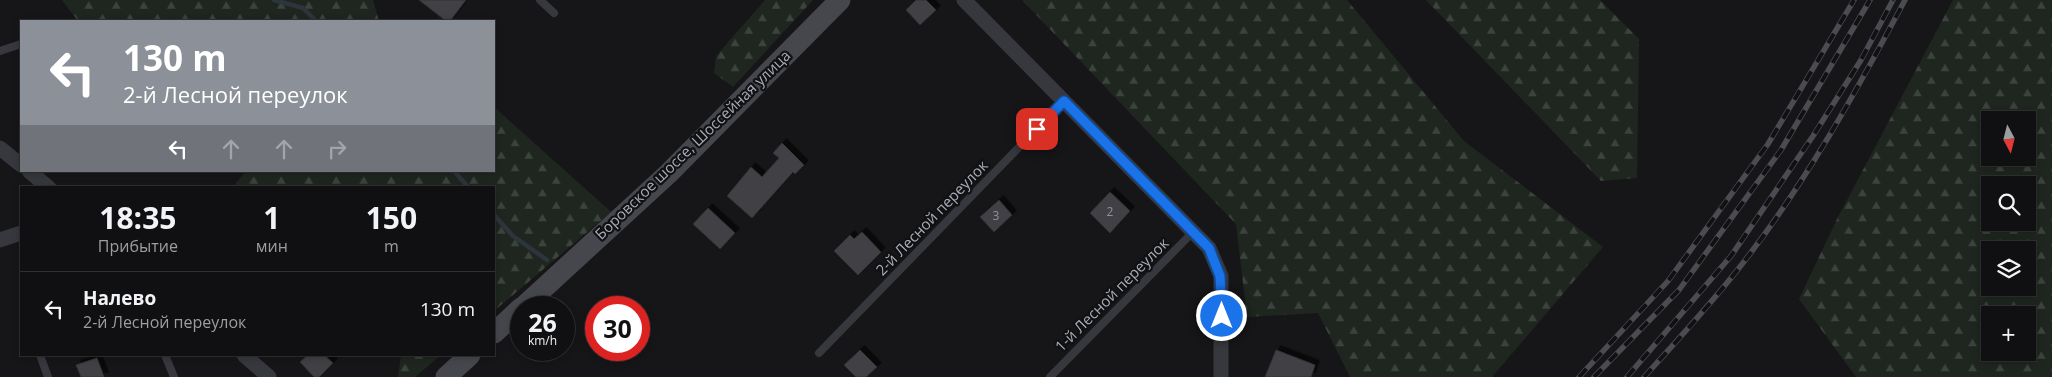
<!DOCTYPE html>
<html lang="ru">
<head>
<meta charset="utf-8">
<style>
	body { margin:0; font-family:"Open Sans",sans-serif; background:#19191b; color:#f1f3f6; height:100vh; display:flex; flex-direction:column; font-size:19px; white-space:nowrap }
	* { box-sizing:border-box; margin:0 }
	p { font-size:16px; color:#9c9d9f }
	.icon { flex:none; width:28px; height:28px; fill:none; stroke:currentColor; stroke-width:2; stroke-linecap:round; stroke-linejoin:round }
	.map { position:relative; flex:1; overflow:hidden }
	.drawer { position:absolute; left:20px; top:186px; width:475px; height:170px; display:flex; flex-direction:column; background:#101012; border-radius:0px; box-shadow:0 2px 8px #0003,0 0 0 1px #303032 }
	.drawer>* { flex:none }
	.top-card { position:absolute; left:20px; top:20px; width:475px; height:152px; border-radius:0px; box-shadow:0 2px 8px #0003,0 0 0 1px #303032; background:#8c9099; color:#fff; overflow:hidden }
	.needle { width:32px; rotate:173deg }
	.fabs { position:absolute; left:1981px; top:111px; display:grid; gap:10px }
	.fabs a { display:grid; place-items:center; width:55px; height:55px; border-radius:0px; background:#101012; box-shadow:0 2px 8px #0003,0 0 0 1px #303032; font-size:25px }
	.speed { position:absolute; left:510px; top:296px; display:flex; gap:10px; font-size:25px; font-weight:700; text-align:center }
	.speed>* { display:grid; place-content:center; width:65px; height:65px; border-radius:50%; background:#101012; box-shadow:0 2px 8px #0003,0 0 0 1px #303032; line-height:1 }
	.speed small { font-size:12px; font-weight:400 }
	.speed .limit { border:8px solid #d22; background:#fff; color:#111 }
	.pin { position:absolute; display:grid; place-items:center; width:42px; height:42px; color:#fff; margin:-21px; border-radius:10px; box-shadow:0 2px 8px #0006 }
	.me { position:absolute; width:55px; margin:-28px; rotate:0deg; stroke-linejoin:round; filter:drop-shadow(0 0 4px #0008) }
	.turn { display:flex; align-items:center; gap:18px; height:105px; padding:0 20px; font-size:22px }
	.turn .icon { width:65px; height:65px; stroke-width:2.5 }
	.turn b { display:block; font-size:35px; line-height:42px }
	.lanes { display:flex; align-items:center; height:48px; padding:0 20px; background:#0003; justify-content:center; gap:25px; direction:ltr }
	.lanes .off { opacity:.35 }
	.eta { display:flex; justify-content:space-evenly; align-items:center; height:85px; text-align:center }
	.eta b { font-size:30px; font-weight:700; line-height:35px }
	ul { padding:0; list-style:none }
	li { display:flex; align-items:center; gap:15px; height:75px; padding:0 20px; border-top:1px solid #303032 }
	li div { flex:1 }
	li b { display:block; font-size:19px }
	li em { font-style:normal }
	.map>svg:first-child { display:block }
	.forest { fill:url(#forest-firs); fill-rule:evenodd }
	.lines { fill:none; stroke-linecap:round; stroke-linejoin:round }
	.stream { stroke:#2c353c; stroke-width:4.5 }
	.building { fill:#404145; stroke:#303034; filter:url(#shadow) }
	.lane { stroke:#37383d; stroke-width:8 }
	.street { stroke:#37383d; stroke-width:15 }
	.secondary { stroke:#45474d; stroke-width:21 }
	.rail-casing { stroke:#4a4c52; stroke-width:5.5 }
	.rail { stroke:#111113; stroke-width:4; stroke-dasharray:11; stroke-linecap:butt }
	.route-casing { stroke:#114b97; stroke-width:12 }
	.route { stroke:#1a73e8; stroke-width:9 }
	.labels { text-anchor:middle; stroke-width:4.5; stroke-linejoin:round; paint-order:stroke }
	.number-label { font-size:12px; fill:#8e929b }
	.street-label { font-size:15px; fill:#a8adb8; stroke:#111113 }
</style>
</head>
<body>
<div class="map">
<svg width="2052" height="377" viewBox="0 0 2052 377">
	<defs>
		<pattern id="forest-firs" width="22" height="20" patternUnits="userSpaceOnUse" patternTransform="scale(1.25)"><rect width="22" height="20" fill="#1e261f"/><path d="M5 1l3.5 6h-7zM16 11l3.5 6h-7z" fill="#3c433d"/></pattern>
		<filter id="shadow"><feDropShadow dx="4.5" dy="-4.5" stdDeviation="0" flood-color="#0009"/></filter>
	</defs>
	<rect width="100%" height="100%" fill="#161618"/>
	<path class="forest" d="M62 0H373L379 21H78Z
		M765 0H813L733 87 714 73 716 56Z
		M1022 0H1347L1464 141 1603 247 1492 377H1350L1318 313 1247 317 1236 224Z
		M1426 0H1600L1639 39 1637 178 1601 181Z
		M1953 0H2052V377H1856L1799 299 1838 217ZM1990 120H2028V158H1990ZM1990 185H2028V222H1990ZM1990 250H2028V288H1990ZM1990 315H2028V352H1990Z
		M494 107 611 212 494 311V188H232L246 171H494Z
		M401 355H441L415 377H398Z"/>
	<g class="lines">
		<path class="stream" d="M274 0 303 8 316 21
			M454 171 469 188
			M494 215 513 236 547 260"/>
	</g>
	<path class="building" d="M419 0H466L450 21H446Z
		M916 0H926L936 10 920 25 906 10Z
		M782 143 804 165 795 174 793 172 752 218 727 196 751 167 762 177 779 158 773 153Z
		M1110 192 1130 211 1110 233 1090 213Z
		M999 200 1012 215 994 232 980 217Z
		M708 208 735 233 720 249 693 224Z
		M862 232 881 252 858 275 834 251 850 235 854 239Z
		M860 350 877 367 866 377H856L844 365Z
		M1276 350 1315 365 1311 377H1265Z
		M308 355H324L333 363 319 377H314L300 362Z
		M97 358 104 377H81L76 365Z"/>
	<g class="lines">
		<path class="lane" d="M540 0 554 13
			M0 51 21 44
			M819 353 1064 101
			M40 355 48 377
			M165 355 174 377
			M1050 377 1193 232"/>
		<path class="street" d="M964 0 1209 248 1221 276V377
			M0 148 21 165
			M29 171 49 188
			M0 240 21 233
			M244 355 269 377"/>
		<path class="secondary" d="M522 308 669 173 840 0
			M494 333 521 308
			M446 377 470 355"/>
		<g class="rail-casing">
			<path id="rail" d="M1579 377 1668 281 1768 144 1854 0
				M1594 377 1679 290 1781 150 1870 0
				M1627 377 1731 256 1813 136 1861 60 1893 0
				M1644 377C1677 341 1709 306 1739 268 1804 186 1856 92 1905 0"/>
		</g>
		<use href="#rail" class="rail"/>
	</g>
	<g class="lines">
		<g class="route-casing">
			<path id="route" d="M1037 129 1064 101 1209 248 1220 276 1222 316"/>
		</g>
		<use href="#route" class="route"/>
	</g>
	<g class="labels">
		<g class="number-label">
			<text x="1110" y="216">2</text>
			<text x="996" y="220">3</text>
		</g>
		<g class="street-label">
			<text transform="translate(693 145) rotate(-44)" y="5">Боровское шоссе, Шоссейная улица</text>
			<text transform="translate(932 218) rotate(-46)" y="5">2-й Лесной переулок</text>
			<text transform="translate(1112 295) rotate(-45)" y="5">1-й Лесной переулок</text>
		</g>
	</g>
</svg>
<div class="fabs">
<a><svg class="needle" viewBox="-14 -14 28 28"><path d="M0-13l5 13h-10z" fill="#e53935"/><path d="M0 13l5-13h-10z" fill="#9c9d9f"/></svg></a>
<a><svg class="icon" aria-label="search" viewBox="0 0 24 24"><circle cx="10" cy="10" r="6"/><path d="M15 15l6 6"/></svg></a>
<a><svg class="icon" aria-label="layers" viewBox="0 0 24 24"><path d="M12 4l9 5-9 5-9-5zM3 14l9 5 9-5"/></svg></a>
<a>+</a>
</div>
<div class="speed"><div>26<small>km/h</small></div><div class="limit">30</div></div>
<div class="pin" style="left:1037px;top:129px;background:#d93025"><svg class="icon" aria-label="arrive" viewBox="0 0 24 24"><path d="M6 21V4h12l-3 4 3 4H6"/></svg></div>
<svg class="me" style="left:1222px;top:316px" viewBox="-20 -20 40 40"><circle r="17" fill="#1a73e8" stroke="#fff" stroke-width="3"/><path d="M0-11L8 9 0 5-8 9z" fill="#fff"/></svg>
<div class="top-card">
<div class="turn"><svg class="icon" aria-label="left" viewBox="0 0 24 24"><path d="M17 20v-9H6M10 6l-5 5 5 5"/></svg><div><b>130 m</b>2-й Лесной переулок</div></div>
<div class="lanes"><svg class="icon" aria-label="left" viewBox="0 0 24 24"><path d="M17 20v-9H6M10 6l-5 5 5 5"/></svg><svg class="icon off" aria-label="ahead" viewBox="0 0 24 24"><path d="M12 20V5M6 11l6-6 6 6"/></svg><svg class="icon off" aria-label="ahead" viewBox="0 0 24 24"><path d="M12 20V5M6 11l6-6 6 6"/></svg><svg class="icon off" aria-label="right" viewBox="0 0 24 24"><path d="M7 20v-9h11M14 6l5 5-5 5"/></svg></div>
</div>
<section class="drawer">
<div class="eta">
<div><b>18:35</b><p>Прибытие</p></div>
<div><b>1</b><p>мин</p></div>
<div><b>150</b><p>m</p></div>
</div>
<ul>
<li><svg class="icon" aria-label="left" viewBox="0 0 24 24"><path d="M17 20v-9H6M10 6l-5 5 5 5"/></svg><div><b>Налево</b><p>2-й Лесной переулок</p></div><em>130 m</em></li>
</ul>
</section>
</div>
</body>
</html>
